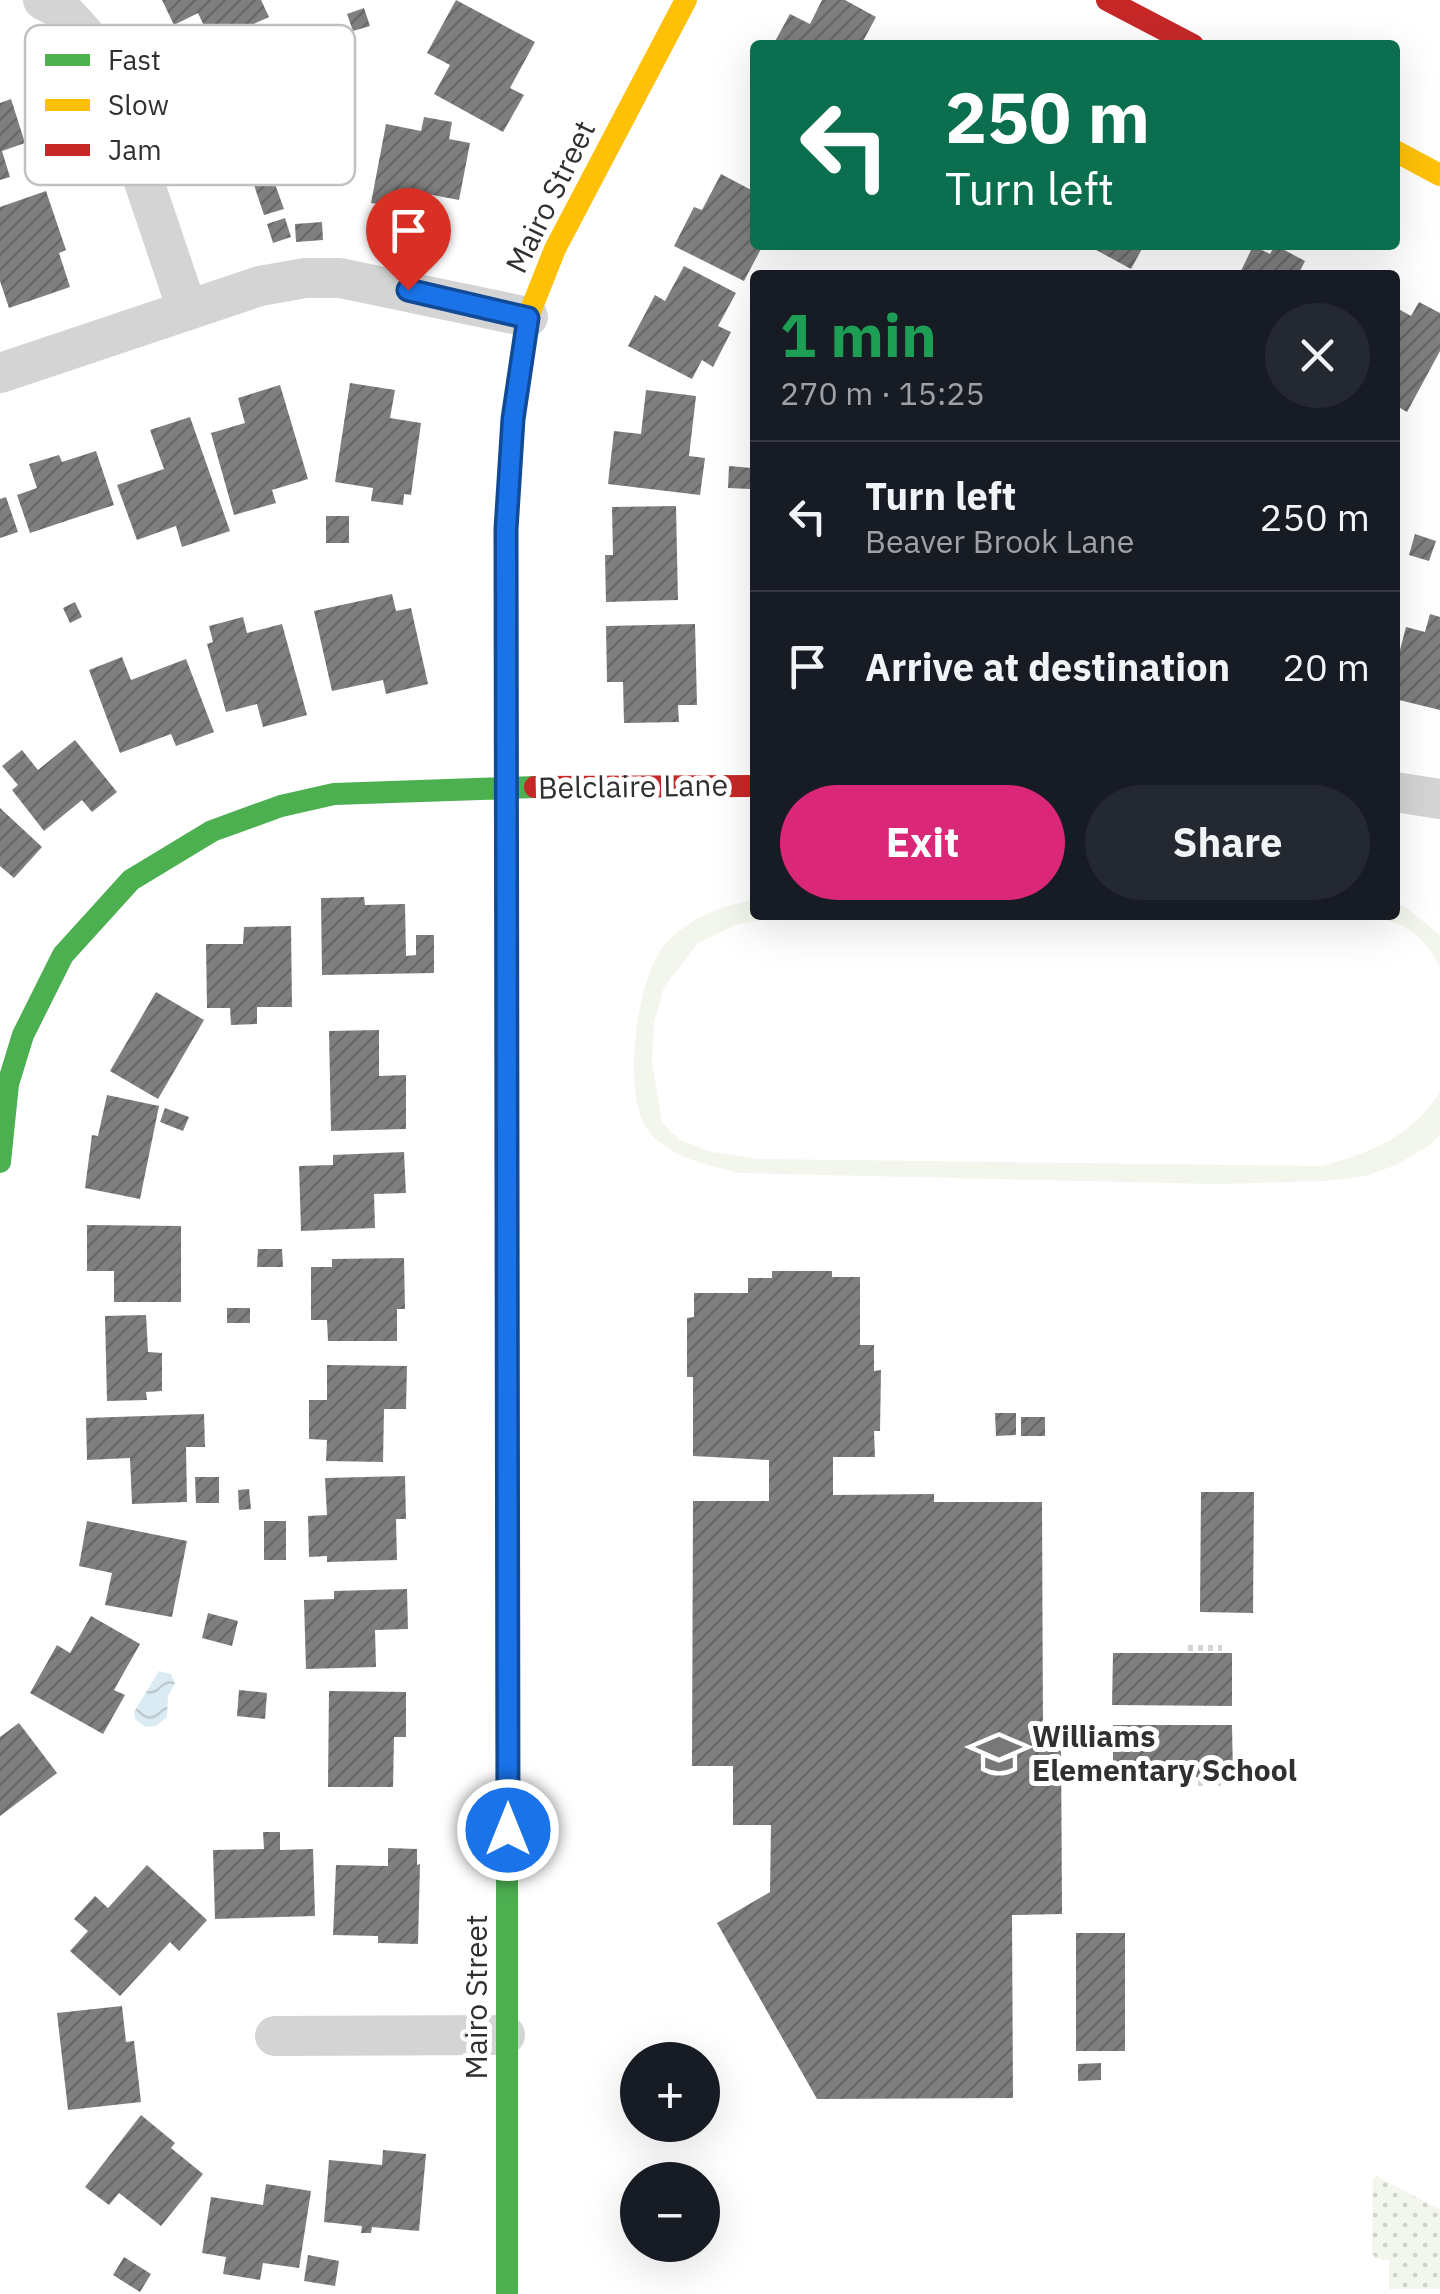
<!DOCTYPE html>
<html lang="en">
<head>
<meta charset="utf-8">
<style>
	body { margin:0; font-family:"IBM Plex Sans",sans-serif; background:#242831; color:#f1f3f6; height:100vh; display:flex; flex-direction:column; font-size:38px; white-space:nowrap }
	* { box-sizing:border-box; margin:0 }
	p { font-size:32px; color:#9ea1a6 }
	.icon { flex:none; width:55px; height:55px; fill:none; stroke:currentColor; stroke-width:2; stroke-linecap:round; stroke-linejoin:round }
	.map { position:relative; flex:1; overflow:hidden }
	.panel { position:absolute; left:750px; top:270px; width:650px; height:650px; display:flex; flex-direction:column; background:#171b24; border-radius:10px; box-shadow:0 10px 40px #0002 }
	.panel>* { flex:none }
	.guide { position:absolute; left:750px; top:40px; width:650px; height:210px; border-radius:10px; box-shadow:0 10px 40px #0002; background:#0b6e4f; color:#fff; overflow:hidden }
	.controls { position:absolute; left:620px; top:2042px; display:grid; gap:20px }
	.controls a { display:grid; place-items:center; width:100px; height:100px; border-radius:50%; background:#171b24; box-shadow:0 10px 40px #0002; font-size:50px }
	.pin { position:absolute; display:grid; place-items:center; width:85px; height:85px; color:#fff; margin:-102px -42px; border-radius:50% 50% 50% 0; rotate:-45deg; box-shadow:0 0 10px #0007 }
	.pin .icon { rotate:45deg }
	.me { position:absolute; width:110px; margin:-55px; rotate:0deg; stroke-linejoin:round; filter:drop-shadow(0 0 8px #0008) }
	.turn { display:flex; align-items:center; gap:35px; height:210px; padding:0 30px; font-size:45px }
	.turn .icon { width:130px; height:130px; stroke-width:2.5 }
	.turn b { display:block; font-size:70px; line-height:85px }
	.round { display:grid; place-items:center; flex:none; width:105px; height:105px; border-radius:52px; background:#242831 }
	.headline { display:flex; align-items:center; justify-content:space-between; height:170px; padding:0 30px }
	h1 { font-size:60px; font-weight:700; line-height:75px; color:#1e9e55 }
	.primary-button { display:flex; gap:20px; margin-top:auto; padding:20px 30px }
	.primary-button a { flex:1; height:115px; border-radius:60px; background:#db2777; color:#fff; font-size:40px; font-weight:700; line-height:115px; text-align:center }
	.primary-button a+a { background:#242831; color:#f1f3f6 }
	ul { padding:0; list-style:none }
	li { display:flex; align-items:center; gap:30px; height:150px; padding:0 30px; border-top:2px solid #363941 }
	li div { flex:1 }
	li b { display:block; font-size:38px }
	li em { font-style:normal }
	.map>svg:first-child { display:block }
	.green { fill:#f2f6ed }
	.park { fill:url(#park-dots) }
	.water { fill:url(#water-waves) }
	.building { fill:url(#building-hatch) }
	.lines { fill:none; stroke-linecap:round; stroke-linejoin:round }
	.path { stroke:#d4d4d4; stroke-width:6; stroke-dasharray:5 5; stroke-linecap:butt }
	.street { stroke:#d4d4d4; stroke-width:40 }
	.fast { stroke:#4caf50; stroke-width:22 }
	.slow { stroke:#ffc107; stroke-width:22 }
	.jam { stroke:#c62828; stroke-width:22 }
	.route-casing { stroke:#114b97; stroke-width:25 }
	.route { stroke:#1a73e8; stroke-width:18 }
	.labels { text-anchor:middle; stroke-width:10; stroke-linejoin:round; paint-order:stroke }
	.street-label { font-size:30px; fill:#303030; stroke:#fff }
	.poi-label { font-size:30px; font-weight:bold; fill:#303030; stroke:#fff; text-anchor:start }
	.key { fill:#fff; stroke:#c1c1c1; stroke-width:2.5 }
	.key-label { font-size:28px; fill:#303030 }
</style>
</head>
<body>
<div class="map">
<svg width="1440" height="2294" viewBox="0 0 1440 2294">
	<defs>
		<pattern id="park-dots" width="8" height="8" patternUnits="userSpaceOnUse" patternTransform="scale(2.5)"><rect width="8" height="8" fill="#f2f6ed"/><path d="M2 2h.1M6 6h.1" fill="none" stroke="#d0d3cc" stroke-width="1.8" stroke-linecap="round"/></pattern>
		<pattern id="water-waves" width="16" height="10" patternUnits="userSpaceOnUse" patternTransform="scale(2.5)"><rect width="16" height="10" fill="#daebf3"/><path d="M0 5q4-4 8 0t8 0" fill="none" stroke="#bbcad1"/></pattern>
		<pattern id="building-hatch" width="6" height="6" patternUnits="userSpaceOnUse" patternTransform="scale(2.5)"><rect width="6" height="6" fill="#7f7f7f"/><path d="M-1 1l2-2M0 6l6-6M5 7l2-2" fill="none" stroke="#686868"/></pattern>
	</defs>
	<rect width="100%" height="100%" fill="#fff"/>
	<path class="green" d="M755 900V915H793L737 924 698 943 664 987 654 1023 652 1062 662 1123 680 1140 712 1152 758 1159 1320 1166C1369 1154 1414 1136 1440 1091V1134L1430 1145 1396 1165 1366 1176 1325 1181 1216 1184 739 1173C707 1164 673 1159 650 1133 620 1098 636 974 667 942 690 918 722 905 755 900Z
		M1395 903 1404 906 1440 935V967C1430 950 1421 935 1403 926 1373 911 1312 915 1277 915H1395Z"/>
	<path class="park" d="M1377 2176 1440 2210V2289H1389V2260L1376 2259 1372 2253 1373 2180Z"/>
	<path class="water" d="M159 1671 171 1674 175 1683 168 1696 167 1717 156 1726 145 1727 135 1719 134 1712Z"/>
	<path class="building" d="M162 0H261L269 17 212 43 198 13 174 25Z
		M456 0 535 42 510 88 524 95 503 132 434 94 450 65 427 53Z
		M822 0H845L876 17 861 45H773L790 14 810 24Z
		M364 8 370 26 353 31 347 14Z
		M11 99 25 143 2 151 10 177 0 180V103Z
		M424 117 452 122 449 139 470 143 459 200 422 193 419 211 371 203 386 124 421 131Z
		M271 173 284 209 264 215 252 179Z
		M721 174 755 192V245H763L744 281 674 246 694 207 702 210Z
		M46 191 66 250 59 253 70 287 9 308 0 281V207Z
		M285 218 291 237 273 243 267 224Z
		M322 222 323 240 296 242 295 224Z
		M1087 245H1144L1131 269Z
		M1275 245 1305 261 1298 275H1239L1253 246 1270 254Z
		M684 266 736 293 718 326 731 332 713 367 702 360 692 379 628 346 655 295 665 301Z
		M1419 302 1440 313V351L1407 412 1395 405V307L1411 316Z
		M350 383 395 390 390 418 421 423 411 495 404 494 403 505 371 501 373 488 335 482Z
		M280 385 308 479 272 490 276 503 234 515 211 433 245 423 238 398Z
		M646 390 696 396 689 456 705 458 700 495 608 484 614 431 641 434Z
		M190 417 230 531 182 547 176 526 137 540 117 485 164 469 150 430Z
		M96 451 114 505 30 533 17 495 37 488 29 464 59 455 62 462Z
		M729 466 752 468 750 489 728 488Z
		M6 497 18 532 0 538V499Z
		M676 506 678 600 606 602 605 555H613L612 507Z
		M326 516H349V543H326Z
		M1415 534 1436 541 1429 561 1409 555Z
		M392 594 396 611 411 608 428 684 386 694 383 680 332 691 314 611Z
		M75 602 82 617 70 623 63 608Z
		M1430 614 1440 617V710L1395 699V669L1406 627 1425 632Z
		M243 617 247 633 282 624 307 715 263 727 257 704 226 712 207 644 213 642 209 626Z
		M695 624 697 705H678L679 722 624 723 623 682H607L606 626Z
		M122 657 131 680 186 659 214 732 176 746 171 734 120 753 89 670Z
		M75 740 117 792 92 812 82 800 44 831 12 790 18 785 2 766 22 750 38 770Z
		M0 808 42 847 14 878 0 866Z
		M364 897 365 905 405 904 406 956 416 955V935H434V973L322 975 321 898Z
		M291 926 292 1007H257V1024L231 1025 230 1008H207L206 944H243L244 927Z
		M156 992 204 1020 158 1099 110 1071Z
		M379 1030V1076L406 1075V1129L331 1131 329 1031Z
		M107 1095 159 1106 140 1199 85 1188 92 1135 98 1136Z
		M165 1108 189 1117 183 1131 160 1122Z
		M404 1152 406 1193 374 1194 375 1228 301 1231 299 1166 333 1165V1155Z
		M87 1225 181 1226V1302H114V1271H87Z
		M258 1249H282L283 1267H257Z
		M404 1258 405 1309H397V1341H328L327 1320H311V1267H332V1259Z
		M772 1271H832V1277H860V1345H874V1371L881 1370 880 1431H874L875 1457H833V1495L934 1494V1502H1042L1043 1736H1061L1062 1914 1012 1915 1013 2098 817 2099 717 1923 770 1892 771 1825H733V1766H692L693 1501H769V1460L693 1456V1377H687V1318L694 1317V1293H748V1278H772Z
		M227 1308H250V1323H227Z
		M146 1315 148 1352 162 1353V1391L146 1392 147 1400 107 1401 105 1316Z
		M327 1365 407 1366 406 1409H384L383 1462 326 1461 327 1440 309 1439V1400H327Z
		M995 1413H1016V1435L996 1436Z
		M204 1414 205 1447H186L187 1502 132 1504 130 1458 87 1460 86 1418Z
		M1021 1417H1045V1436H1021Z
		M405 1476 406 1519H396L397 1560 327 1562V1556L309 1557 308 1516 327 1515 325 1478Z
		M195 1477H219V1503H196Z
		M249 1489 251 1509 239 1510 238 1490Z
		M1201 1492H1254L1253 1613 1200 1612Z
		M87 1521 187 1541 172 1617 105 1605 112 1573 79 1566Z
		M264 1521H286V1560H264Z
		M407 1589 408 1629 375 1630 376 1667 306 1669 304 1600 334 1599V1591Z
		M208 1613 238 1621 232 1646 202 1638Z
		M91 1616 140 1644 114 1690 125 1695 103 1734 30 1693 57 1645 70 1653Z
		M1113 1653H1232V1706L1112 1705Z
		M239 1690 267 1693 265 1719 237 1716Z
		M329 1691 406 1692V1737H394L393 1787H328Z
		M19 1723 57 1773 0 1816V1737Z
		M1113 1725H1232L1233 1777H1113Z
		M263 1832H280V1850L313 1849 315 1916 215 1919 213 1850 264 1849Z
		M388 1848 417 1849V1865L420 1864 418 1944 378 1943V1936L333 1935 336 1865 388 1866Z
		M147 1865 207 1920 179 1951 170 1942 120 1996 70 1951 88 1931 74 1919 95 1896 108 1908Z
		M1076 1933H1125V2051H1076Z
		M122 2006 126 2042 134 2041 141 2102 68 2110 57 2013Z
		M1101 2063V2080L1078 2081V2064Z
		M141 2115 175 2143 171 2148 203 2174 161 2226 119 2193 109 2205 85 2187Z
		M383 2150 426 2154 419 2231 372 2227 371 2233H361L362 2226 324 2222 329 2160 382 2165Z
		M266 2184 311 2191 299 2268 263 2263 260 2280 223 2274 226 2257 202 2253 211 2197 263 2205Z
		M308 2255 339 2261 335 2286 304 2281Z
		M124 2257 151 2274 140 2292 113 2275Z"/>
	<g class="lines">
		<path class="path" d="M1188 1648H1222
			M1188 1783H1221"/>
		<path class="street" d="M43 0 61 9 84 34 108 75 187 309
			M0 373 260 286 305 278H340L528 317
			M1395 792 1440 799
			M275 2036 505 2035"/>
		<path class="fast" d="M506 1036V529L513 419 520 372
			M0 1162 8 1084 23 1035 63 955 131 880 212 831 281 806 334 794 535 787
			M507 1611V2294"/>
		<path class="slow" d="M1395 151 1440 175
			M520 372 528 317 555 249 686 0"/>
		<path class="jam" d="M1107 0 1193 45
			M535 787 755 786
			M506 1036 507 1611"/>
	</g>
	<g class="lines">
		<g class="route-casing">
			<path id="route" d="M408 290 528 318 513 419 506 529 508 1830"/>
		</g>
		<use href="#route" class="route"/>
	</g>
	<defs>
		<g id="school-bare" transform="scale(3.45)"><path d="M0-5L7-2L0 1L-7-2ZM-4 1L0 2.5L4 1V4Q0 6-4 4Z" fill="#787878" stroke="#fff" stroke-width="2.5" paint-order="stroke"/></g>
	</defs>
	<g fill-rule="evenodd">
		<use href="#school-bare" x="999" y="1754"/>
	</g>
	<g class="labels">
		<g class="street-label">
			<text transform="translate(551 197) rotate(-64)" y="10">Mairo Street</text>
			<text transform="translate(633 787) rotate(-1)" y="10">Belclaire Lane</text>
			<text transform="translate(477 1997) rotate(-90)" y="10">Mairo Street</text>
		</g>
		<g class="poi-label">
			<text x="1032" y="1747">Williams<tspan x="1032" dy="34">Elementary School</tspan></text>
		</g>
	</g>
	<rect x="25" y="25" width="330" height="160" rx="15" class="key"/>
	<rect x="45" y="54" width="45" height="12" fill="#4caf50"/>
	<rect x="45" y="99" width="45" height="12" fill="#ffc107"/>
	<rect x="45" y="144" width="45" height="12" fill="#c62828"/>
	<g class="key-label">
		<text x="108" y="70">Fast</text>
		<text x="108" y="115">Slow</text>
		<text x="108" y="160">Jam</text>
	</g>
</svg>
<div class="controls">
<a>+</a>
<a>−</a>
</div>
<div class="pin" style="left:408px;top:290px;background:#d93025"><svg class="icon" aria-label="arrive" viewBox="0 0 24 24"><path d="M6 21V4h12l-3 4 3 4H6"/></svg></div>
<svg class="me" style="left:508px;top:1830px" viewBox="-20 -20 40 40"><circle r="17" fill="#1a73e8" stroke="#fff" stroke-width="3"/><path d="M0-11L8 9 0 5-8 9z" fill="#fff"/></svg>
<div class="guide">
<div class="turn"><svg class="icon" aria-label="left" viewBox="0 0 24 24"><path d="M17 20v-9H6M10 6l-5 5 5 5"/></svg><div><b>250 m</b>Turn left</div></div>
</div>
<section class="panel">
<div class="headline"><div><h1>1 min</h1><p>270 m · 15:25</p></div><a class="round"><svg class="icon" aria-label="close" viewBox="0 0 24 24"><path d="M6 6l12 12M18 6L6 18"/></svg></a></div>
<ul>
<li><svg class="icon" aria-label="left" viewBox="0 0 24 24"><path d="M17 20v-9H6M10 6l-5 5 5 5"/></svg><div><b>Turn left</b><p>Beaver Brook Lane</p></div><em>250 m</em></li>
<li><svg class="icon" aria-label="arrive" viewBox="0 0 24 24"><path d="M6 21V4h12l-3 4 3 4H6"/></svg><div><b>Arrive at destination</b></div><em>20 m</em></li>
</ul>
<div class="primary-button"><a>Exit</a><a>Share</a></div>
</section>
</div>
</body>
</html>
